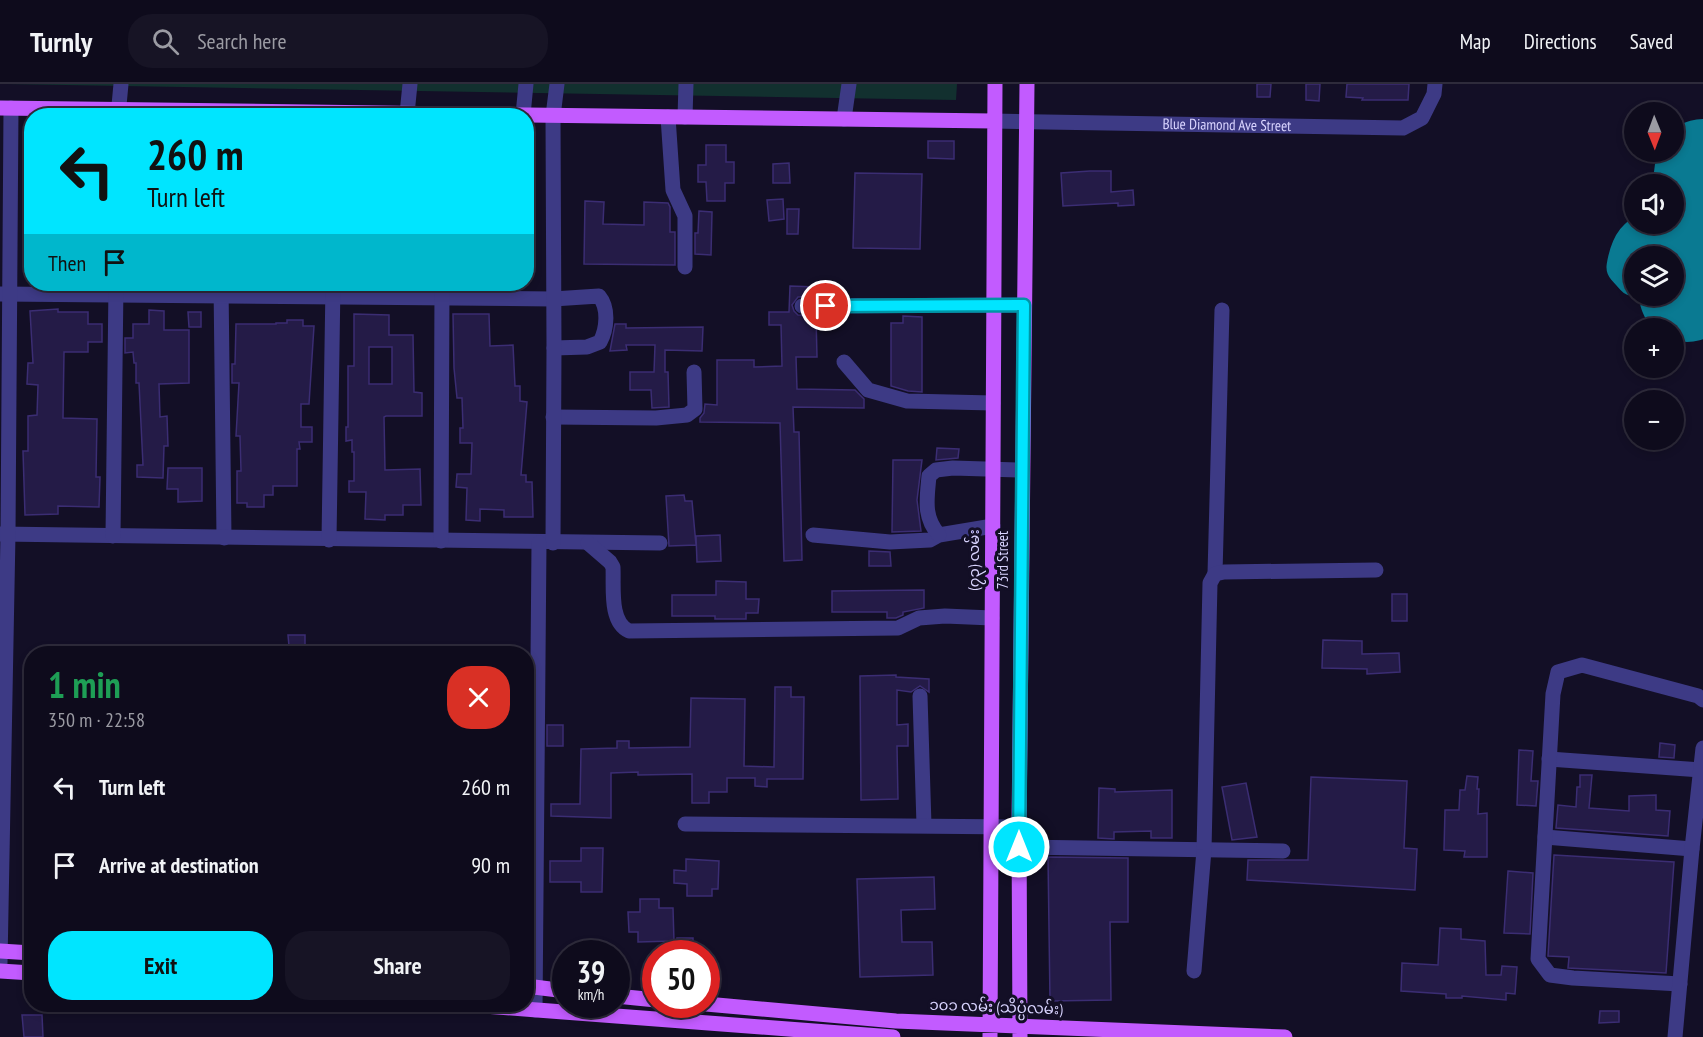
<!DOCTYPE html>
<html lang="en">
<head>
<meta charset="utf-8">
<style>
	body { margin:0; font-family:"PT Sans Narrow","Noto Sans Myanmar",sans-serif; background:#171425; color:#f1f3f6; height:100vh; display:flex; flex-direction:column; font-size:22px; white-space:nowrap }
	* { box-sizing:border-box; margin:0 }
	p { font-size:20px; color:#9b9ba3 }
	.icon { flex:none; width:33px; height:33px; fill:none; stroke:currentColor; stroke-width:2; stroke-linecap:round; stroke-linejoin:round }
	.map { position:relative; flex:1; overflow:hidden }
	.drawer { position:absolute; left:24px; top:562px; width:510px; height:366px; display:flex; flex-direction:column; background:#0e0b1c; border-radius:24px; box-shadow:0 3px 9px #0003,0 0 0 2px #2e2b3b }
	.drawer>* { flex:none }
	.guide { position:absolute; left:24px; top:24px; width:510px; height:183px; border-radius:24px; box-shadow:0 3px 9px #0003,0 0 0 2px #2e2b3b; background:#00e5ff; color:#111; overflow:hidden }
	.needle { width:39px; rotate:179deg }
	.controls { position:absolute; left:1624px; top:18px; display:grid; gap:12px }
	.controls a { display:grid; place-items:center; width:60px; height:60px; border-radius:50%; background:#0e0b1c; box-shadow:0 3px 9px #0003,0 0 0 2px #2e2b3b; font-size:30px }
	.speed { position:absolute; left:552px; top:856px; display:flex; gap:12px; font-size:30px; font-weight:700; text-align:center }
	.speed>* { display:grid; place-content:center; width:78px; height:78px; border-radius:50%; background:#0e0b1c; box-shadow:0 3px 9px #0003,0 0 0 2px #2e2b3b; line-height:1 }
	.speed small { font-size:15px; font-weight:400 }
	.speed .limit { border:9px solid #d22; background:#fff; color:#111 }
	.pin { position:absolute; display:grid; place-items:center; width:51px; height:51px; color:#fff; margin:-26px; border:3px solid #fff; border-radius:50%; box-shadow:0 2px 6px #0007 }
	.me { position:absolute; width:66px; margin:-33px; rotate:0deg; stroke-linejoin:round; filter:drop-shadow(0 0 4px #0008) }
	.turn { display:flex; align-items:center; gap:21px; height:126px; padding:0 24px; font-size:27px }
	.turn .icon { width:78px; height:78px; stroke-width:2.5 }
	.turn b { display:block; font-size:42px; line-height:51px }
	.then { display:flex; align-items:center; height:57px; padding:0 24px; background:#0003; gap:12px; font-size:22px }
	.round { display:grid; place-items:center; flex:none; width:63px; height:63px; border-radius:24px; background:#171425 }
	.head { display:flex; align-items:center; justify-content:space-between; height:102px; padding:0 24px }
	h1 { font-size:36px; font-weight:800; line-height:45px; color:#1e9e55 }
	.primary-button { display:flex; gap:12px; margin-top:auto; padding:12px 24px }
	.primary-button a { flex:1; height:69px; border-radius:24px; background:#00e5ff; color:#111; font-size:24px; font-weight:800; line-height:69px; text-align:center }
	.primary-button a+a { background:#171425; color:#f1f3f6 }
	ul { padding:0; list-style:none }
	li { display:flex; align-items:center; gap:18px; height:78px; padding:0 24px }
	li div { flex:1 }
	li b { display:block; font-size:22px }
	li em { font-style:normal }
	header { display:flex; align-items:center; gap:36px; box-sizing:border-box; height:84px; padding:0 30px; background:#0e0b1c; border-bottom:2px solid #2e2b3b }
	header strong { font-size:28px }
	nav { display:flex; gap:33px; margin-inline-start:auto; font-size:21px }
	.search { width:420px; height:54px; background:#171425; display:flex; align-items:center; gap:15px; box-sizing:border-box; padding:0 21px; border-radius:24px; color:#9b9ba3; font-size:22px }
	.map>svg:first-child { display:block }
	.green { fill:#12302f }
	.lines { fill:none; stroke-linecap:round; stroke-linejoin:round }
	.taxiway { stroke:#0a7a92; stroke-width:39 }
	.runway { stroke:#0a7a92; stroke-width:96 }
	.building { fill:#241b47; stroke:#3b2d73; stroke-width:1.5; fill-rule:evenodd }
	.minor { stroke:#3d3a85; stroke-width:15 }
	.major { stroke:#c25bff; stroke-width:15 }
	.route-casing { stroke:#0095a6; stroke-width:15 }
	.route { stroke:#00e5ff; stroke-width:10 }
	.labels { text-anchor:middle; stroke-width:6; stroke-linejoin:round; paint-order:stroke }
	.street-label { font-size:15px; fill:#d9d4ff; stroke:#130f26 }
</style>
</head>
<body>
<header>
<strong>Turnly</strong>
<div class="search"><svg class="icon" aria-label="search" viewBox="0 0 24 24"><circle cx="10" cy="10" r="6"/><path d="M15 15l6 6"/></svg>Search here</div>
<nav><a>Map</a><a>Directions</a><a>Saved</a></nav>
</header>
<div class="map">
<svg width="1703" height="953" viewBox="0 0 1703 953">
	<rect width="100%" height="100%" fill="#130f26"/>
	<path class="green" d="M6 0H957L956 16Z"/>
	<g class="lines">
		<path class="taxiway" d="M1674 128 1700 111
			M1635 193 1626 183C1630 158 1637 153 1657 140
			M1674 208 1687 210"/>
		<path class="runway" d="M1687 210 1703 83"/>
	</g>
	<path class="building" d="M1257 0H1271L1270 13H1257Z
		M1306 0H1320L1319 17 1306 16Z
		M1347 0H1409L1408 16H1362L1363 14 1346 13Z
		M928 57H954V75L928 74Z
		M706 61H726V78H734V99H725V117H707L706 98H698V81H706Z
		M789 79 790 99H773V80Z
		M1090 87H1111V108L1133 106 1134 121 1118 122V119L1063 122 1061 89Z
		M855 89 922 90 920 165 853 164Z
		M783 115 784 135 769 137 767 116Z
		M585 117 604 118 603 140 644 141V118L668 119 670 123V148H675V181L584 180Z
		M787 125H799L798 150H787Z
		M699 127 712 128 711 171 695 170V149H698Z
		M790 202 816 203V212L798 213 792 221 794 227 798 231 816 232 817 273H796L797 305 855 306 864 315V324L793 323 794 348H799L802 476 784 477 780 339 700 338V334L704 329 705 320 717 321V276H754V283L782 282 781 241H769V228H789Z
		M58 225V228H88V240H102V258H88V268H64L63 334 97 335 96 393H100L99 423 58 422V430L25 431 23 367H28V332L37 331 38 301 27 300 28 279H33L30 227Z
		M149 226 164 227V246H189V299L159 300 160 333 167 332 168 362H164L163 394 137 393V381H143L139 299H136V279H134L133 268 125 269V254H133V240H149Z
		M188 228H201V243H189Z
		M354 230 389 231V251H413L414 308 422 309V332H386L384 333 385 386 420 385 421 421H403V431H385V436L365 435 366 408H349V397H354V368H352V356L346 357V343H348V282H354ZM369 263H392V300H369Z
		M453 230H489L490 262 513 261 515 302H520V317L527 318 521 391H526V398H532L533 433H504V426L480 425V437L466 436 467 404 456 403 457 390H471L472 359H460V344H463L462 314H457L454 284Z
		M903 232 922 233V308L908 307 891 302V239H903Z
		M287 236H303V242H314L309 320H301V343H312V358H299L300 365H297V402H273V411H264V423H247V419H237V387H241L240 352H236L239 299H232V280H235L236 240H276V239H287Z
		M615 240H626V244L703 243 702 267 665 266V288H668L669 323 652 324 651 306H630V288H654L655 261H626L627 266 610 267Z
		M937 364 959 365 958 374 936 376Z
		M893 376H922L917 416 921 447 892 448Z
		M168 384H202V417L178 418V405H167Z
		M684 411 685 417H692L696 461 669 462 666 412Z
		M720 451 721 477 697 478 696 452Z
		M869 467 890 468 891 482H869Z
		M716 497 746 498V515H759L758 529H746V535H715V532H672V511H716Z
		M924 506V524L903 528V531L896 534H887V528H832V507Z
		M1392 510H1407V537H1392Z
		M288 551H305V562H289Z
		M1323 556 1362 557V570L1399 569 1400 588 1367 590V585L1322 584Z
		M896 591V593L929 595V608L920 602 911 608 897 606V641L908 640V662H897L898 715 861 716 860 592Z
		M775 603H791V613H804L803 695H767V703L755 702V694H727V708H709V719H692V690L638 691V688L611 689V734L551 732V720H580L581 665 617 664V657H629V664L690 663 691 614 745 615 744 682 774 683Z
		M547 641H563V662H547Z
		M1660 659 1675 661 1674 674 1659 673Z
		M1519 666 1533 667 1531 697H1538L1536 722 1517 721Z
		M1580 691H1592L1589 724 1629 727V712L1656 711V726L1670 727 1668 752 1556 744 1558 721 1576 723 1577 703H1580Z
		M1467 692 1478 693 1477 705H1479L1478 730 1487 729V773H1464L1465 767 1444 766 1445 726H1459L1460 706H1465Z
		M1311 693 1407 697 1404 764 1417 765 1415 806 1247 796 1248 776H1308Z
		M1246 699 1257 753 1232 756 1222 703Z
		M1099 704 1115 705V708L1172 706V754H1151V747L1114 748V755L1098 754Z
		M581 764H603L602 808H581V798H550V777H581Z
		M1554 771 1674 778 1666 889 1568 884 1569 873 1548 872Z
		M1048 773 1128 774V838H1110L1111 916 1050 917Z
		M686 775 719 777 718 805H712V812H687V800L674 799V786L686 787Z
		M1508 787 1533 789 1530 850 1504 849Z
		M934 793 935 825 901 826 902 858H932L933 891 860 893 857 795Z
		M640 815H659V824H673L674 857 638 858V848H629L628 828H640Z
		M1440 844 1461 845V855L1485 857 1486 891H1501L1502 882 1517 883 1515 910 1506 909V916L1462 912V914H1446V910L1401 907 1402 879 1438 881Z
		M677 854H693V869H677Z
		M1600 927H1619V938L1599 939Z
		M22 931H42L43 953H24Z"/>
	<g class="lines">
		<g class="minor">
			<path d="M407 30 410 0"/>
			<path d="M523 31 526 0"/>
			<path d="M118 32 121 0"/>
			<path d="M668 33 673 106 685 132V183"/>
			<path d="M685 33 686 0"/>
			<path d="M844 35 849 0"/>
			<path id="s1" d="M993 37 1403 44 1422 34 1434 10 1435 0"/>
			<path d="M221 200 224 454"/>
			<path d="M0 210 553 215 599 212C609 224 607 245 600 258L587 263 554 264"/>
			<path d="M802 222 1024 221"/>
			<path d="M844 278 868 306 907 317 993 319"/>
			<path d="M553 333 656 334 687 331 695 325 694 288"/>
			<path d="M0 450 660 459"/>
			<path d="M813 451 890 458 930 456 939 451 993 442"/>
			<path d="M939 451C923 433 927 415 929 392L936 386 953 384 1022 386"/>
			<path d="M113 452 116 200"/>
			<path d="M329 456 333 200"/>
			<path d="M441 457 442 200"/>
			<path d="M553 459 554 264 553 32 557 0"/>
			<path d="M588 459 610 478 613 483C614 503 609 538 629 547L898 544 919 534 945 532 992 534"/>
			<path d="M1215 490 1222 226"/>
			<path d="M920 612 924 741"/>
			<path d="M1549 675 1701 686"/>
			<path d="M685 740 1019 743"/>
			<path d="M1545 753 1692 765"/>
			<path d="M1019 763 1283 767"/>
			<path d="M0 879 8 450 11 24"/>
			<path d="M1194 887 1204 766 1210 499 1215 490 1224 488 1376 486"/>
			<path d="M1680 900 1573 894 1550 891 1538 875 1553 610 1558 588 1582 581 1698 612 1703 616"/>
			<path d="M535 926 539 459"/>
			<path d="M1675 953 1692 765 1703 664"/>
		</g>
		<path class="major" d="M0 24 993 37
			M0 867 32 869
			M0 887 32 889
			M526 902 566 907
			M616 912 656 916
			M706 920 896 937 1285 953
			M471 921 893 953
			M990 953 995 0
			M1020 953 1019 743 1027 0"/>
	</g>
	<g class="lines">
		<g class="route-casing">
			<path id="route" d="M826 222 1024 221 1019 763"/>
		</g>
		<use href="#route" class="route"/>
	</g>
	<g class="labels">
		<g class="street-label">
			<text dy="5" stroke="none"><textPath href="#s1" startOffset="234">Blue Diamond Ave Street</textPath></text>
			<text transform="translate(974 476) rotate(-90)" y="5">(၇၃) လမ်း</text>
			<text transform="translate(1003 476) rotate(-90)" y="5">73rd Street</text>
			<text transform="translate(996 923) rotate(2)" y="5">၁၀၁ လမ်း (သိပ္ပံလမ်း)</text>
		</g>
	</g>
</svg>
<div class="controls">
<a><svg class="needle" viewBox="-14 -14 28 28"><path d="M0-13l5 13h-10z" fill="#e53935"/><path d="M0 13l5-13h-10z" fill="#9b9ba3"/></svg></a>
<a><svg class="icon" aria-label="sound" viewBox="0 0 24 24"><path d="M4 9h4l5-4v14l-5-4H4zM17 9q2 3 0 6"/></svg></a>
<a><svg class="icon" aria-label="layers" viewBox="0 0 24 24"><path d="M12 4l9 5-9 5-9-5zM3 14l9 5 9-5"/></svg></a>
<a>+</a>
<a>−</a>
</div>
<div class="speed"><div>39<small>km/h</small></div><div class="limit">50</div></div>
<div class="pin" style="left:826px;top:222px;background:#d93025"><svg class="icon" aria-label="arrive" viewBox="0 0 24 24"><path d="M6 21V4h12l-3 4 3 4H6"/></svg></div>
<svg class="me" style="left:1019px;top:763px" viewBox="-20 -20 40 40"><circle r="17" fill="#00e5ff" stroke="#fff" stroke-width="3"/><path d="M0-11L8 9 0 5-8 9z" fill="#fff"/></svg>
<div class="guide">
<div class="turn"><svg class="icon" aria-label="left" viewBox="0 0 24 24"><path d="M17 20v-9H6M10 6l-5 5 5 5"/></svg><div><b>260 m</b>Turn left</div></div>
<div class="then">Then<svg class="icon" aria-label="arrive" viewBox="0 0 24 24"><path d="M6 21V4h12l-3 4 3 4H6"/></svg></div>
</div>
<section class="drawer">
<div class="head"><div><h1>1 min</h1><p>350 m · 22:58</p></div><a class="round" style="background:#d93025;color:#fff"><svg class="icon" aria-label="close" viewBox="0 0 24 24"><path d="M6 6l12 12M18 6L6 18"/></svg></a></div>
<ul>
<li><svg class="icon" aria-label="left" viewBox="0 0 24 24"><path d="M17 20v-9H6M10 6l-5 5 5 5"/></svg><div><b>Turn left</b></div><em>260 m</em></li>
<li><svg class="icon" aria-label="arrive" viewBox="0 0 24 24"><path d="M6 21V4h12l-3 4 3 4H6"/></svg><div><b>Arrive at destination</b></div><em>90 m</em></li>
</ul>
<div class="primary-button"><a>Exit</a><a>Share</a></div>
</section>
</div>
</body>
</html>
